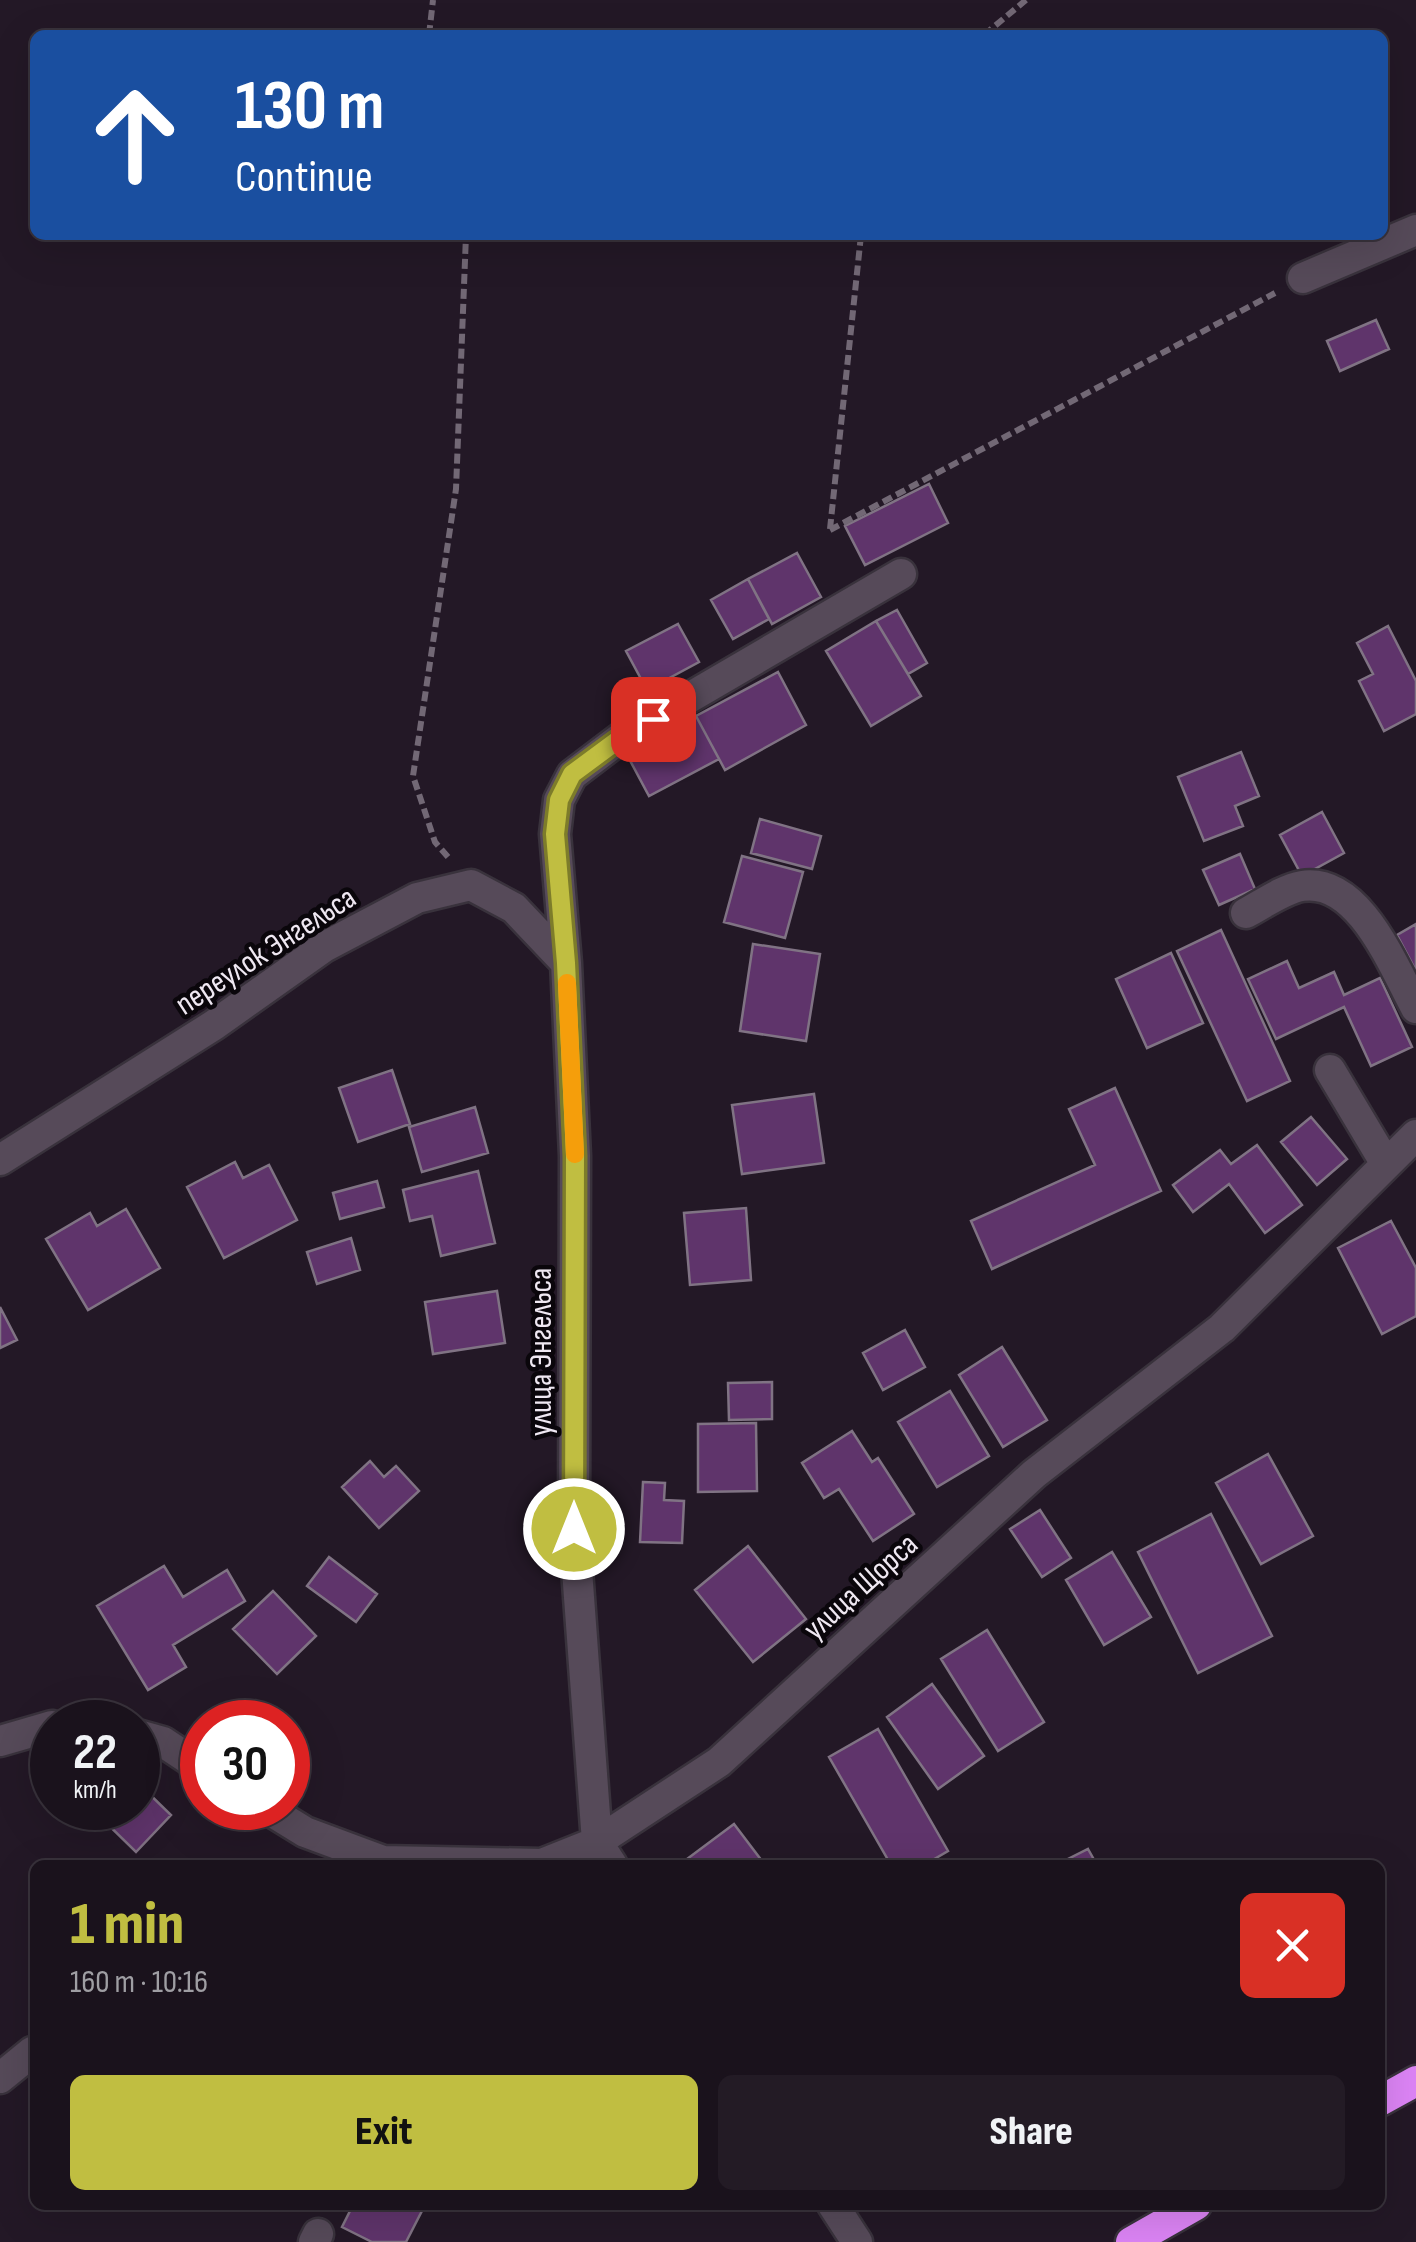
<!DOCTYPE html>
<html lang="en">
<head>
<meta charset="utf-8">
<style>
	body { margin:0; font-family:"Sofia Sans Condensed",sans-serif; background:#231b25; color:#f1f3f6; height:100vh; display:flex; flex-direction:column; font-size:38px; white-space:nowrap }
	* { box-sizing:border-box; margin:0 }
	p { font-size:32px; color:#9f9ea3 }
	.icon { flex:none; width:55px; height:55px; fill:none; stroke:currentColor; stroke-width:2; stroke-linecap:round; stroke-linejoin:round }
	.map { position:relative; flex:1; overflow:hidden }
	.details { position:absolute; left:30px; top:1860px; width:1355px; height:350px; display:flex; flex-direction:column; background:#1a121c; border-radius:15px; box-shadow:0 10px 40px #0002,0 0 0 2px #38323b }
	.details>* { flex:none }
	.guide { position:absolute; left:30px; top:30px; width:1358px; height:210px; border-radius:15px; box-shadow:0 10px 40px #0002,0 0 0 2px #38323b; background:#1a4fa0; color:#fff; overflow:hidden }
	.speed { position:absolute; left:30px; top:1700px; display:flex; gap:20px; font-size:50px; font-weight:700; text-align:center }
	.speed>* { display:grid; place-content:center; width:130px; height:130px; border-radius:50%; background:#1a121c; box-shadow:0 10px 40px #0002,0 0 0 2px #38323b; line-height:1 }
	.speed small { font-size:25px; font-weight:400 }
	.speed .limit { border:15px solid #d22; background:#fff; color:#111 }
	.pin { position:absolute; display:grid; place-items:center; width:85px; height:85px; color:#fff; margin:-42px; border-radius:20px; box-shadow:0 5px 15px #0006 }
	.me { position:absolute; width:110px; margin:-55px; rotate:0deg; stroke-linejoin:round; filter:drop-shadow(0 0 8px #0008) }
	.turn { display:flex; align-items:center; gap:35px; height:210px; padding:0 40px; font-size:45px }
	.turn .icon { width:130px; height:130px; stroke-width:2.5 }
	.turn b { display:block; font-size:70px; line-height:85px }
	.round { display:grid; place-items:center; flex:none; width:105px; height:105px; border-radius:15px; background:#231b25 }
	.headline { display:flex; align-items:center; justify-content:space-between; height:170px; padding:0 40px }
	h1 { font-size:60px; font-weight:800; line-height:75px; color:#c0be41 }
	.primary-button { display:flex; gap:20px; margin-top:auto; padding:20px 40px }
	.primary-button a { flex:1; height:115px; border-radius:15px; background:#c0be41; color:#111; font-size:40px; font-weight:800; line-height:115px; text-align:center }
	.primary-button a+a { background:#231b25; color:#f1f3f6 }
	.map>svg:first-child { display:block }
	.building { fill:#5f346b; stroke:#807384; stroke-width:2.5 }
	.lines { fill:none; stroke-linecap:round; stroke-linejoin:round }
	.minor-casing { stroke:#39323c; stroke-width:35 }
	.highway-casing { stroke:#39323c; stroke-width:35 }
	.path { stroke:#726875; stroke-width:6; stroke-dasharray:10 5; stroke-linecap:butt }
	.minor { stroke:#564a59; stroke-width:30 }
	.highway { stroke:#dc84f5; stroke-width:30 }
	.route-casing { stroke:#7d7c2a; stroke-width:25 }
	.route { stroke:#c0be41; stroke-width:18 }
	.slow { stroke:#f59e0b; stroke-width:18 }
	.labels { text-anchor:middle; stroke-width:9; stroke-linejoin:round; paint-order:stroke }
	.street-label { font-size:32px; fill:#efe8f2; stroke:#0a060b }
</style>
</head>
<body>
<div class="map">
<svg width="1416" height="2242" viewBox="0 0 1416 2242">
	<rect width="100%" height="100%" fill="#231826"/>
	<path class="building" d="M1376 320 1389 349 1340 371 1327 341Z
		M929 484 948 523 865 565 845 526Z
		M797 553 821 597 772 624 748 579Z
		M748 579 769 619 733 639 711 600Z
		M897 610 927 663 908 674 876 621Z
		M876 621 921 696 871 726 826 651Z
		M678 624 699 662 647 690 626 651Z
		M1388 626 1416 681V714L1384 731 1359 681 1373 674 1357 643Z
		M778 672 806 725 725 770 696 716Z
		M696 716 719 759 649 796 626 753Z
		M1241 752 1259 796 1235 806 1243 826 1204 841 1178 777Z
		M1322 812 1344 853 1302 876 1280 835Z
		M760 819 821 836 812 869 751 853Z
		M1240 854 1255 889 1219 905 1203 870Z
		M742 856 803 872 785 938 724 922Z
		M1416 924V971L1397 935Z
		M1221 930 1290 1081 1247 1101 1177 951Z
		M753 944 820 954 806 1041 740 1031Z
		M1171 953 1203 1023 1147 1048 1116 979Z
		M1287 961 1299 988 1334 972 1344 995 1380 978 1412 1047 1371 1066 1344 1007 1276 1039 1248 979Z
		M392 1070 410 1124 358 1142 339 1088Z
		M1115 1088 1161 1191 992 1269 971 1221 1095 1165 1069 1109Z
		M814 1094 824 1163 742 1174 732 1105Z
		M475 1107 488 1153 422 1172 409 1127Z
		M1311 1117 1347 1159 1317 1185 1281 1142Z
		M1257 1145 1302 1205 1265 1233 1229 1184 1193 1212 1173 1185 1220 1150 1231 1164Z
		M235 1162 243 1178 269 1165 297 1220 224 1258 187 1187Z
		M478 1171 495 1243 441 1256 432 1216 410 1221 403 1190Z
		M377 1181 384 1207 340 1219 333 1193Z
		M746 1208 751 1280 690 1285 684 1213Z
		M126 1209 160 1268 88 1310 46 1239 90 1213 97 1226Z
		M1391 1221 1416 1268V1316L1382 1334 1338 1248Z
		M351 1238 360 1270 317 1284 307 1252Z
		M497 1291 505 1343 433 1354 425 1302Z
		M0 1307 17 1340 0 1348Z
		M905 1330 925 1367 883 1390 863 1353Z
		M1002 1347 1047 1420 1003 1447 959 1375Z
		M772 1382V1419L729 1420 728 1383Z
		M950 1391 989 1456 937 1487 898 1422Z
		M756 1423 757 1491 698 1492V1424Z
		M852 1431 872 1462 878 1458 914 1514 873 1541 839 1489 824 1498 802 1463Z
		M1268 1454 1313 1536 1261 1564 1216 1483Z
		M370 1461 384 1477 396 1466 419 1491 379 1528 342 1487Z
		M643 1482 665 1483 664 1500 684 1501 682 1543 640 1542Z
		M1040 1510 1071 1558 1042 1577 1010 1529Z
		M1211 1514 1272 1636 1198 1673 1138 1552Z
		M748 1546 806 1619 753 1662 695 1590Z
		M1112 1552 1151 1617 1104 1645 1066 1580Z
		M329 1557 377 1594 356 1622 307 1586Z
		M164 1566 183 1597 227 1570 245 1601 173 1645 186 1667 148 1690 97 1606Z
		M273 1591 316 1636 277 1674 233 1629Z
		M987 1630 1044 1722 998 1751 941 1659Z
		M932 1684 984 1756 938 1789 887 1717Z
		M878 1729 948 1851 924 1865H891L829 1757Z
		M138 1783 171 1815 136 1852 91 1808H138Z
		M734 1824 765 1865H679Z
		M1088 1849 1097 1865H1058V1864Z
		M353 2205H425L406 2242H372L342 2227Z"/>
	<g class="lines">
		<g class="minor-casing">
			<path id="minor" d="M1303 278 1416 230
				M1246 913C1263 904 1284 889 1302 886 1359 877 1393 966 1416 1008
				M1330 1070 1386 1164
				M0 1160 214 1025 324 947 417 898 471 885 514 908 566 963
				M138 1735 163 1742 202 1768
				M0 1741 52 1726
				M266 1808 305 1832 383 1861 542 1864 597 1842 719 1762 1034 1474 1222 1328 1416 1135
				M612 1865 597 1842 574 1529 575 1156 566 963 555 834 559 800 572 775 622 737 901 574
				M0 2078 32 2052
				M833 2205 857 2242
				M314 2242 318 2234"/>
		</g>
		<g class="highway-casing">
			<path id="highway" d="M1380 2101 1416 2081
				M1131 2242 1196 2205"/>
		</g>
		<path class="path" d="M429 35 433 0
			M984 35 1026 0
			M830 529 861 235
			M830 530 1275 293
			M448 857 435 842 413 776 456 489 466 235"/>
		<use href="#minor" class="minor"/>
		<use href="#highway" class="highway"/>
	</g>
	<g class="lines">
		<g class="route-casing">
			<path id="route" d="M574 1529 575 1156 566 963 555 834 559 800 572 774 622 737 653 719"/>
		</g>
		<use href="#route" class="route"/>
		<path class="slow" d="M567 983 575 1154"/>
	</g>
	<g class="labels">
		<g class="street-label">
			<text transform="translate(265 950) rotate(-33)" y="11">переулок Энгельса</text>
			<text transform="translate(540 1352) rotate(-90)" y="11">улица Энгельса</text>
			<text transform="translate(860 1586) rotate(-42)" y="11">улица Щорса</text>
		</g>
	</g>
</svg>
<div class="speed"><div>22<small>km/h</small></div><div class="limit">30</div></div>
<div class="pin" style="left:653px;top:719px;background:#d93025"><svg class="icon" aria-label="arrive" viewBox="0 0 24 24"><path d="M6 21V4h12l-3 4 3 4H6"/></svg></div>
<svg class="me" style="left:574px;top:1529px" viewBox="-20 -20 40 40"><circle r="17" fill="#c0be41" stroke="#fff" stroke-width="3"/><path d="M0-11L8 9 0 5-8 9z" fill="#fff"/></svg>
<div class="guide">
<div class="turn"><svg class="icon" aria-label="ahead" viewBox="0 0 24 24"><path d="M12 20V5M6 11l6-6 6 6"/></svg><div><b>130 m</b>Continue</div></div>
</div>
<section class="details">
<div class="headline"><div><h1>1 min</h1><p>160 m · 10:16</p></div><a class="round" style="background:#d93025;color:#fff"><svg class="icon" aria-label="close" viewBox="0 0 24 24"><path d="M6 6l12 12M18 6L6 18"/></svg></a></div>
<div class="primary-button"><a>Exit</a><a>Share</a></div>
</section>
</div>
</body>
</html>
